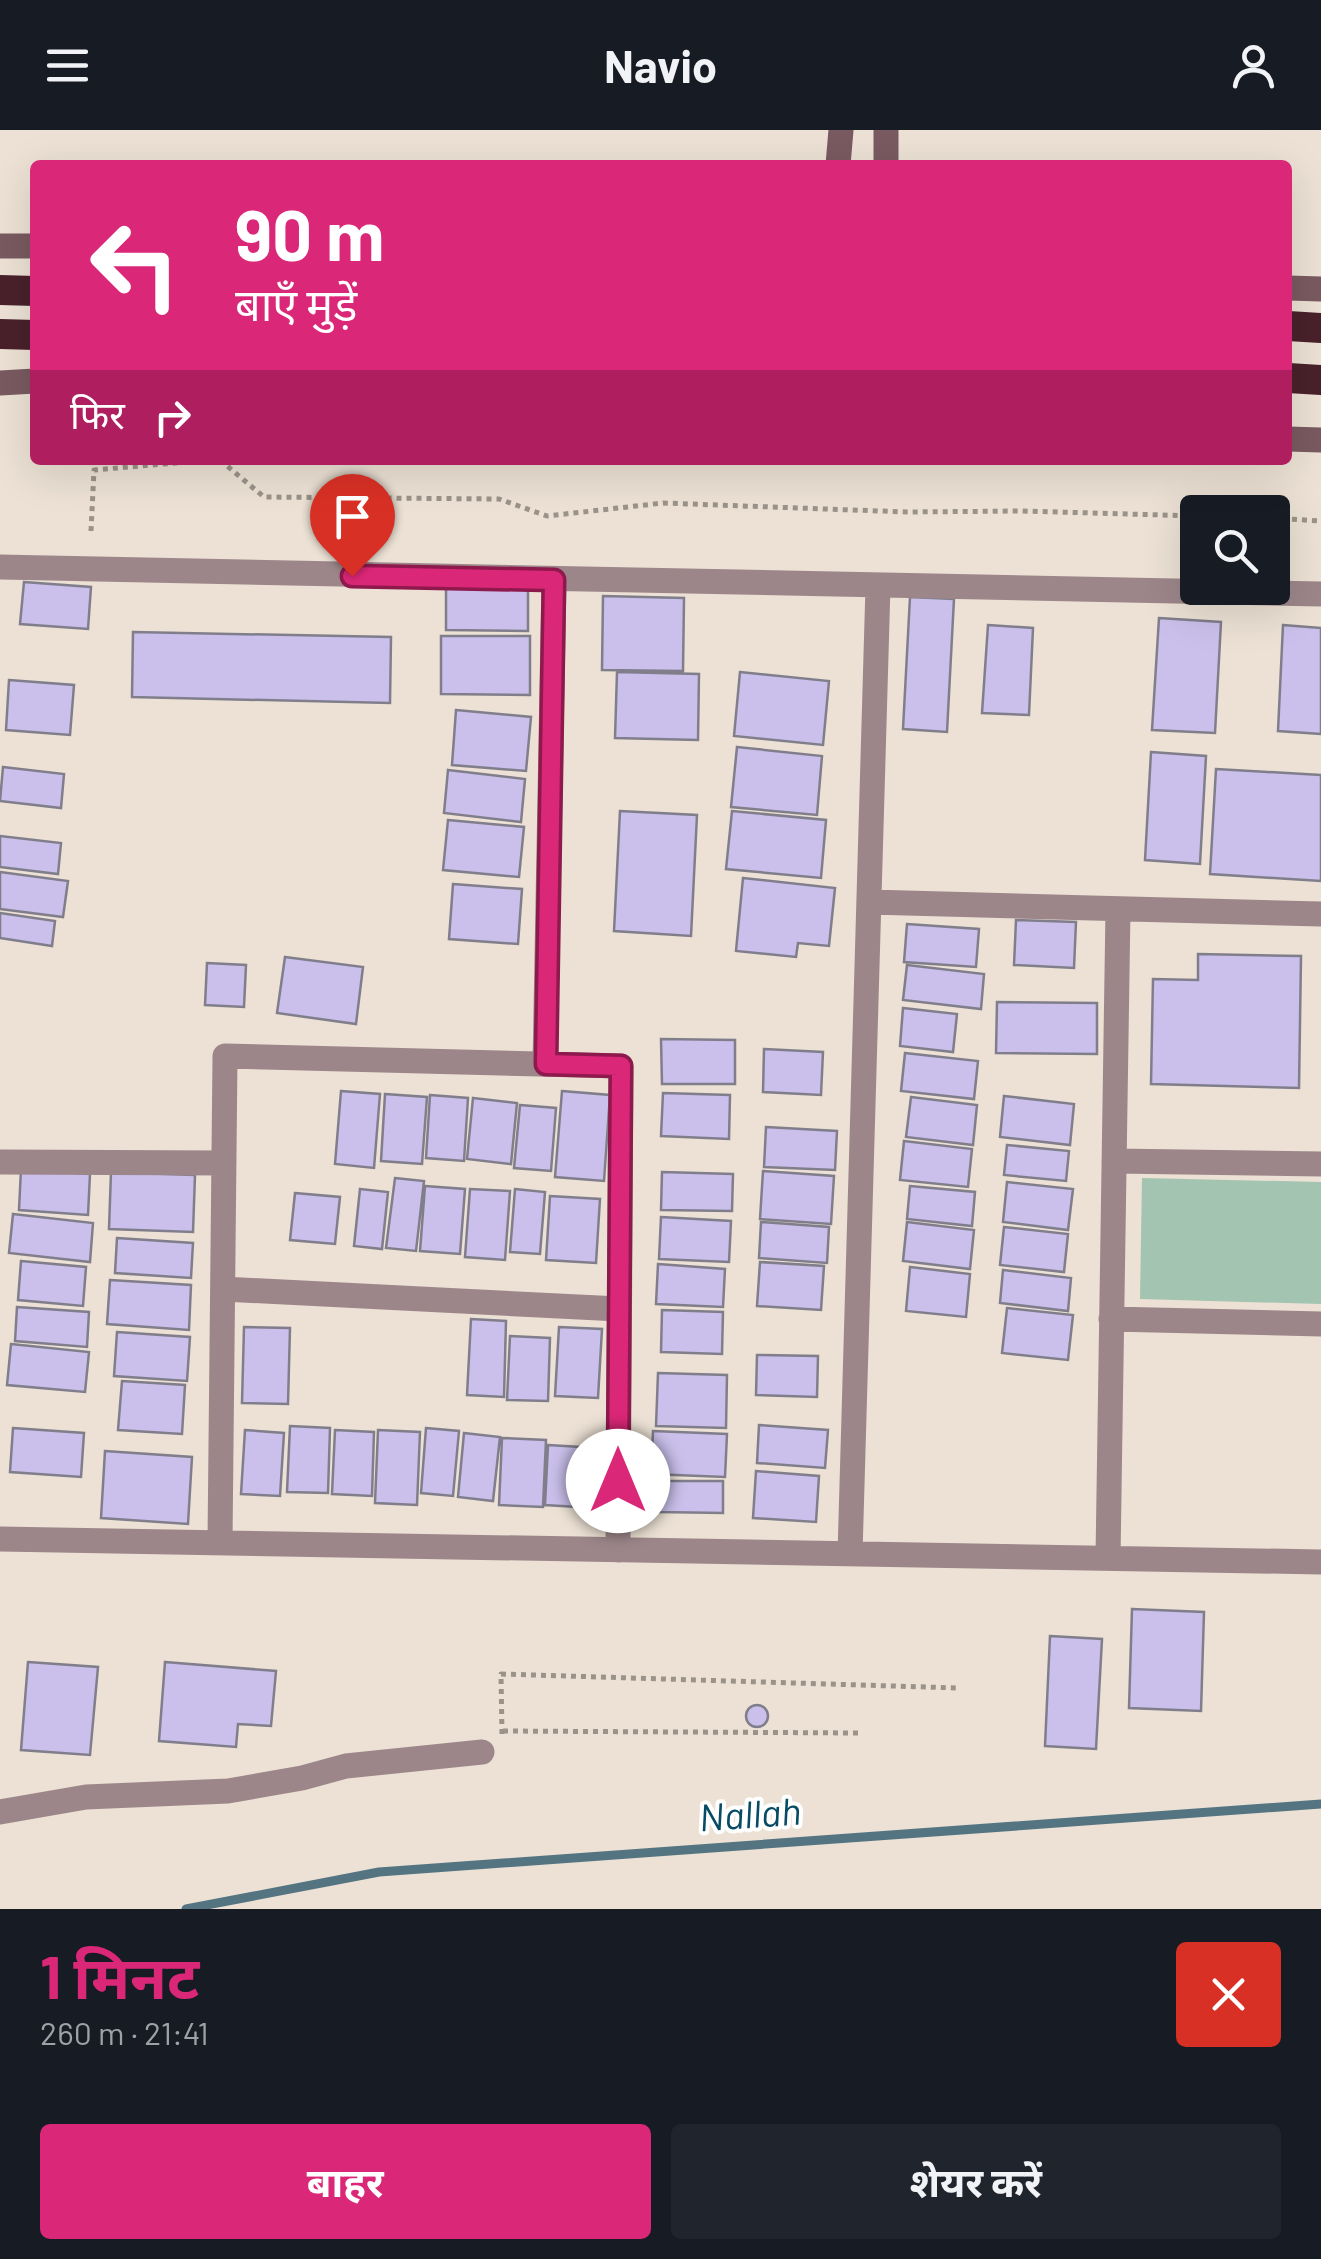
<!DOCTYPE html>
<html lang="hi">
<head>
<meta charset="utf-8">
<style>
	body { margin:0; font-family:Barlow,"Noto Sans Devanagari",sans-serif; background:#20242c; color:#f1f3f6; height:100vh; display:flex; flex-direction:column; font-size:38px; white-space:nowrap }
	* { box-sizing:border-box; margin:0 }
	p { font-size:32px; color:#9ea1a6 }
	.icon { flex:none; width:55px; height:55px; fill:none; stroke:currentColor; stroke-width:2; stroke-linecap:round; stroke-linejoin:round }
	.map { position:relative; height:1779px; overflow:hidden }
	.side { display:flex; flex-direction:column; background:#171b24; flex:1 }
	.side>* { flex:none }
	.hud { position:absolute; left:30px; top:30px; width:1262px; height:305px; border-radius:10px; box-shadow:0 10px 40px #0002; background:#db2777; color:#fff; overflow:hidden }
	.buttons { position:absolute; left:1180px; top:365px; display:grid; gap:20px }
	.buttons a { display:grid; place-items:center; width:110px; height:110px; border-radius:10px; background:#171b24; box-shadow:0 10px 40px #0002; font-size:50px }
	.pin { position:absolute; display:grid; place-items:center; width:85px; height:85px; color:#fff; margin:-102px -42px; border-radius:50% 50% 50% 0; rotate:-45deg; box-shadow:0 0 10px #0007 }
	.pin .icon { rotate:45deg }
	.me { position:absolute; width:110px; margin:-55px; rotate:0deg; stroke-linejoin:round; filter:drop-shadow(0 0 8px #0008) }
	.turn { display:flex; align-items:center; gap:35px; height:210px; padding:0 40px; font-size:45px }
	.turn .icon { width:130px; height:130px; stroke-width:2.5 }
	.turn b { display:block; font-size:70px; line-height:85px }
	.then { display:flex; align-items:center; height:95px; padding:0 40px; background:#0003; gap:20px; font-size:38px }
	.round { display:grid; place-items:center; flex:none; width:105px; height:105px; border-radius:10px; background:#20242c }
	.summary { display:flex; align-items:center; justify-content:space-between; height:170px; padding:0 40px }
	h1 { font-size:60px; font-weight:700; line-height:75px; color:#db2777 }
	.cta { display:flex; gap:20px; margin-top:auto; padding:20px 40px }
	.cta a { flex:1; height:115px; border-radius:10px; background:#db2777; color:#fff; font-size:40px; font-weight:700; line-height:115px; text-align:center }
	.cta a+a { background:#20242c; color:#f1f3f6 }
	header { display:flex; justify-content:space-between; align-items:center; height:130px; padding:0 40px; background:#171b24; font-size:45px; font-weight:700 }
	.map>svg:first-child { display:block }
	.green { fill:#a3c4b1 }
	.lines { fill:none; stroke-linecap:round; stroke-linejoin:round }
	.stream { stroke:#547482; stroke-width:9 }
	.building { fill:#cac0eb; stroke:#817e8c; stroke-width:2.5 }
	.path { stroke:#9b9389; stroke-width:5; stroke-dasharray:5 5; stroke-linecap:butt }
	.street { stroke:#9c868a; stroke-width:25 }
	.secondary { stroke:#795a60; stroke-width:25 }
	.highway { stroke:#49212b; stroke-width:30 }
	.route-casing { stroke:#8e194d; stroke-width:25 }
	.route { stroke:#db2777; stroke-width:18 }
	.labels { text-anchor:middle; stroke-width:8; stroke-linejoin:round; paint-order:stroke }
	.water-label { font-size:38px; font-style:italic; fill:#064b63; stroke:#fff }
</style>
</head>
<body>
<header><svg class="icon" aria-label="menu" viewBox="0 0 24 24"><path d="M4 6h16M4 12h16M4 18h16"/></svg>Navio<svg class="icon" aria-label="person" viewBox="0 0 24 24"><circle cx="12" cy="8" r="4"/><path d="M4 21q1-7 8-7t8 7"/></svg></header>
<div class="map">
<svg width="1321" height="1779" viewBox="0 0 1321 1779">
	<rect width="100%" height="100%" fill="#ece1d4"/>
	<path class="green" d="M1142 1048 1321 1052V1174L1140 1169Z"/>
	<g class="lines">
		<path class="stream" d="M186 1779 379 1742 1321 1674"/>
	</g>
	<path class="building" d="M24 452 91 457 88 499 20 494Z
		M446 456H528V501L446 500Z
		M603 466 684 468 683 541 602 540Z
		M910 467 954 469 947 602 903 599Z
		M1159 488 1221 492 1215 603 1152 600Z
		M988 495 1033 498 1029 585 982 583Z
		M1283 495 1321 498V604L1278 601Z
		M133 502 391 507 390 573 132 567Z
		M441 506H530V565L441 564Z
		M617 542 699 544 698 610 615 608Z
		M740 542 829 551 823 615 734 606Z
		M9 550 74 555 70 605 6 600Z
		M456 580 531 587 526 641 452 635Z
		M737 617 822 626 817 685 731 677Z
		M1151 622 1206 626 1200 734 1145 730Z
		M3 637 64 644 61 678 0 671Z
		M1216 639 1321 645V751L1210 744Z
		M448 640 525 649 521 692 444 683Z
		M620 681 697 685 691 806 614 801Z
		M732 681 826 690 821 748 726 739Z
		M448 690 524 697 519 747 443 740Z
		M0 706 61 713 58 744 0 737Z
		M0 742 68 751 63 787 0 779Z
		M743 748 835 758 829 816 798 813 796 827 736 821Z
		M453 754 522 759 518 814 449 809Z
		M0 783 55 791 52 816 0 808Z
		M1016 790 1076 792 1074 838 1014 835Z
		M907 794 979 799 976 837 904 832Z
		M1198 824 1301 826 1299 958 1151 954 1153 849 1198 850Z
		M285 827 363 837 356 894 277 883Z
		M207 833 246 835 244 877 205 875Z
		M907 835 984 844 981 879 903 870Z
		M997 872 1097 873V924L996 923Z
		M903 878 957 884 953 922 900 916Z
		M661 909 735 910V954H662Z
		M764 919 823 922 821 965 763 962Z
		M905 923 978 931 974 969 901 961Z
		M341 961 380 964 374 1038 335 1034Z
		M562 961 610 965 604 1051 555 1047Z
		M663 963 730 965 729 1009 661 1006Z
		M385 964 427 967 422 1034 381 1031Z
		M430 965 468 968 464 1031 426 1028Z
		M1004 966 1074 974 1070 1015 1000 1007Z
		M911 967 977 975 973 1015 906 1007Z
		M473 968 517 973 511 1034 467 1029Z
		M520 975 556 978 551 1041 514 1038Z
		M766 997 837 1001 835 1040 764 1037Z
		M904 1011 972 1019 968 1057 900 1050Z
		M1007 1015 1069 1021 1066 1051 1004 1045Z
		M21 1039 90 1044 88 1085 19 1080Z
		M763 1041 834 1046 831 1094 760 1089Z
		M111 1042 195 1045 193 1102 109 1099Z
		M662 1042 733 1044 732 1081 661 1080Z
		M395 1048 424 1051 416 1121 386 1118Z
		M1007 1052 1073 1059 1068 1100 1003 1092Z
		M425 1056 465 1059 460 1124 420 1121Z
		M910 1056 975 1062 972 1096 907 1089Z
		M360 1059 388 1062 382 1119 354 1116Z
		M470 1059 510 1061 505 1130 465 1127Z
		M515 1059 545 1062 540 1124 510 1122Z
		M295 1063 340 1067 335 1114 290 1110Z
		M550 1066 600 1069 596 1133 546 1130Z
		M13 1084 93 1093 90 1132 9 1123Z
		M661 1087 731 1091 729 1132 659 1129Z
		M761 1092 829 1097 827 1133 759 1128Z
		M907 1092 974 1100 970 1139 903 1131Z
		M1004 1097 1068 1104 1064 1142 1000 1135Z
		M117 1108 193 1113 191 1148 115 1143Z
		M21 1131 86 1137 83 1176 18 1170Z
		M760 1132 824 1136 821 1180 757 1176Z
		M658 1134 725 1139 723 1177 656 1174Z
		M910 1137 970 1144 966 1187 906 1181Z
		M1003 1140 1071 1148 1068 1181 1000 1173Z
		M110 1150 191 1155 189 1200 107 1194Z
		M17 1177 89 1182 87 1217 15 1211Z
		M1007 1178 1073 1185 1068 1230 1002 1223Z
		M662 1180 723 1182 722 1224 661 1222Z
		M471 1189 506 1191 504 1267 467 1265Z
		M244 1197 290 1198 288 1274 242 1273Z
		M559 1197 602 1199 598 1268 555 1266Z
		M117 1202 190 1207 187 1251 114 1246Z
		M510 1206 550 1208 548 1271 507 1270Z
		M11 1214 89 1222 85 1262 7 1255Z
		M757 1225 818 1226 817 1267 756 1265Z
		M658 1243 727 1245 726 1298 656 1296Z
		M122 1251 185 1255 182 1304 118 1300Z
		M759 1295 828 1300 825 1338 757 1333Z
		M290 1296 330 1298 328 1363 287 1362Z
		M13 1298 84 1303 81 1347 10 1342Z
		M426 1298 459 1301 453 1366 421 1363Z
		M245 1300 284 1303 280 1366 241 1364Z
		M335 1300 374 1302 372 1366 332 1364Z
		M378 1300 420 1302 417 1375 375 1373Z
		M653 1301 727 1304 725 1347 651 1344Z
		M464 1303 500 1307 493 1371 458 1367Z
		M502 1308 546 1310 543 1377 499 1375Z
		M548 1315 597 1318 594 1378 545 1375Z
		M105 1321 192 1327 188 1394 101 1388Z
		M756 1341 819 1346 816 1392 753 1388Z
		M658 1351H723V1383L658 1382Z
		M1132 1479 1204 1482 1201 1581 1129 1578Z
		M1050 1506 1102 1509 1096 1619 1045 1616Z
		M28 1532 98 1537 90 1625 21 1620Z
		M165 1532 276 1541 271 1596 238 1594 236 1617 159 1611Z
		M746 1586a11 11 0 1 1 22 0a11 11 0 1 1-22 0Z"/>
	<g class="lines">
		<path class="path" d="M220 330 264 367 499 369 547 386 663 373 907 382 1022 381 1198 386
			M1272 388 1321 391
			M91 401 94 340 210 330
			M503 1601 860 1603
			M502 1604 501 1544 958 1558"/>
		<path class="street" d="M0 437 1321 464
			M869 772 1321 784
			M545 934 554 450
			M1114 1031 1321 1034
			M0 1032 224 1033
			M223 1159 619 1179
			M1111 1189 1321 1194
			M0 1409 1321 1432
			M220 1413 225 926 621 936 618 1420
			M850 1424 878 456
			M1108 1428 1118 779
			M0 1682 86 1667 228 1661 302 1648 346 1636 482 1622"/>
		<path class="secondary" d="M838 35 841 0
			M886 35V0
			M0 116H35
			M1288 158 1321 159
			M0 253 35 251
			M1288 309 1321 310"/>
		<path class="highway" d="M0 160 35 161
			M1288 196 1321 198
			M0 204 35 205
			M1288 248 1321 250"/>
	</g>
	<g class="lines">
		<g class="route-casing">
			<path id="route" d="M352 446 554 450 546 934 621 936 618 1351"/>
		</g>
		<use href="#route" class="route"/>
	</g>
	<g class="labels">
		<g class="water-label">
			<text transform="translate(750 1685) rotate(-4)" y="13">Nallah</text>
		</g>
	</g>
</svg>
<div class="buttons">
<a><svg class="icon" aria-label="search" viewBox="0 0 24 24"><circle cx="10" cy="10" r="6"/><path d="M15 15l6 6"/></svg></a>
</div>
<div class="pin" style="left:352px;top:446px;background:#d93025"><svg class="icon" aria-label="arrive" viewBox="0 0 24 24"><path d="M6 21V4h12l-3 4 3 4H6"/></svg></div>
<svg class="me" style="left:618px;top:1351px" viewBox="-20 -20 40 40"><circle r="19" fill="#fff"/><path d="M0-13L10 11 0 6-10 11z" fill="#db2777"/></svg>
<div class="hud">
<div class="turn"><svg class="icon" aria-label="left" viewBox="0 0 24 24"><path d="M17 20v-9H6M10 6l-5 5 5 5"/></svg><div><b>90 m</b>बाएँ मुड़ें</div></div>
<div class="then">फिर<svg class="icon" aria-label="right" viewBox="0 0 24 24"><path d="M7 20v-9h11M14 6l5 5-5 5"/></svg></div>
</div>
</div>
<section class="side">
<div class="summary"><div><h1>1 मिनट</h1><p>260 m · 21:41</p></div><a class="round" style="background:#d93025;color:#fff"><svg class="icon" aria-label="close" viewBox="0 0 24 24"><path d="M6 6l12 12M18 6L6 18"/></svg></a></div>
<div class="cta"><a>बाहर</a><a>शेयर करें</a></div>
</section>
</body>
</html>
